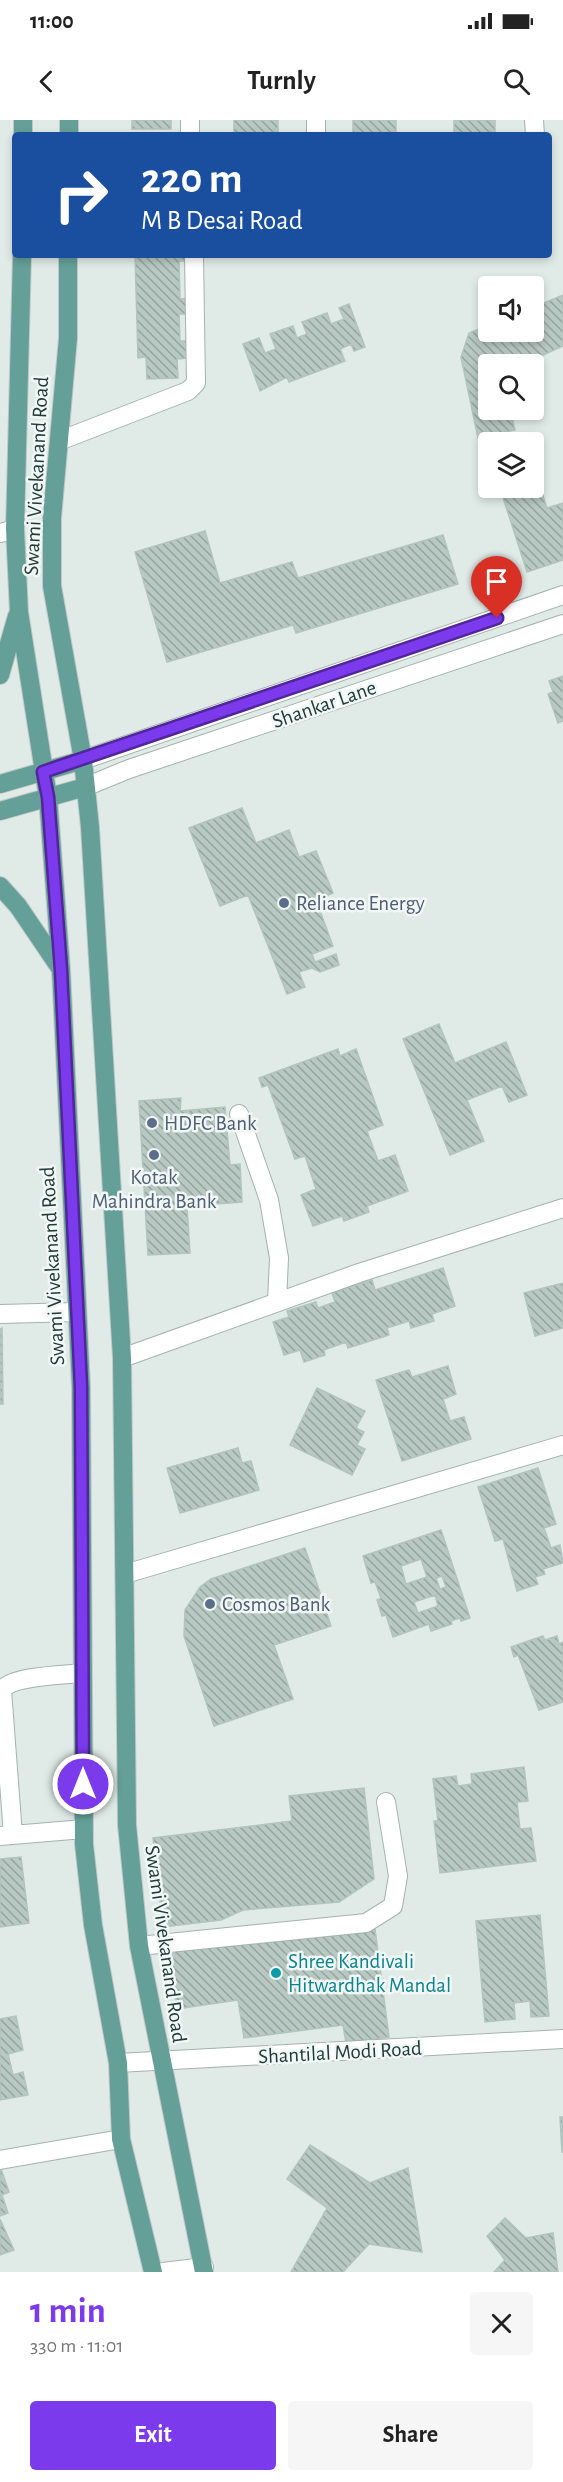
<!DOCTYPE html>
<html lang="en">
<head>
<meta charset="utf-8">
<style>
	body { margin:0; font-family:"Alegreya Sans",sans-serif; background:#f6f6f6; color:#222; height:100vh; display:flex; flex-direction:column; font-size:22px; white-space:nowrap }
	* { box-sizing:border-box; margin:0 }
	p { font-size:20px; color:#767676 }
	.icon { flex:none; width:33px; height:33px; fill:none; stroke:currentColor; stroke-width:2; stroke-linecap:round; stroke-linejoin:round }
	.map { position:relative; height:2152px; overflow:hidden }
	.drawer { display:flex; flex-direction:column; background:#fff; flex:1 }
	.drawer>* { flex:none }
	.guide { position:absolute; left:12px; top:12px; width:540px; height:126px; border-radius:6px; box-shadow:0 3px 9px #0003; background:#1a4fa0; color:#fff; overflow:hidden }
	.tools { position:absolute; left:478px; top:156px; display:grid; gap:12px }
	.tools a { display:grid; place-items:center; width:66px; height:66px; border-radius:6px; background:#fff; box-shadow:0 3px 9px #0003; font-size:30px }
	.pin { position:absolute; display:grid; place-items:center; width:51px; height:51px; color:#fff; margin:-62px -26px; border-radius:50% 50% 50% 0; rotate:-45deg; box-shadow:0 0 6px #0007 }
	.pin .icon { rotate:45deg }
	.me { position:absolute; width:66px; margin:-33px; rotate:0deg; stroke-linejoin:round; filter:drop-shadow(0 0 4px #0008) }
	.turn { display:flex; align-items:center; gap:21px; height:126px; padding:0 30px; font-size:27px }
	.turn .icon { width:78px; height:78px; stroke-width:2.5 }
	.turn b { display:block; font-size:42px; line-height:51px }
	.round { display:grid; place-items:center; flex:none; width:63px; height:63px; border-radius:6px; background:#f6f6f6 }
	.overview { display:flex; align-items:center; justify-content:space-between; height:102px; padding:0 30px }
	h1 { font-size:36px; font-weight:600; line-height:45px; color:#7c3aed }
	.primary-button { display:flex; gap:12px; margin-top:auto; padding:12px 30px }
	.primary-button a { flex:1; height:69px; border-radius:6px; background:#7c3aed; color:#fff; font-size:24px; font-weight:600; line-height:69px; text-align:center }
	.primary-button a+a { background:#f6f6f6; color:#222 }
	.status { display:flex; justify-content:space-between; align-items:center; height:42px; padding:0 30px; background:#fff; direction:ltr }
	.status svg { height:16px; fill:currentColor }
	header { display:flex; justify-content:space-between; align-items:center; height:78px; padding:0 30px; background:#fff; font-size:27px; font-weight:600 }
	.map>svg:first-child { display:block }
	.building { fill:url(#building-back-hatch); stroke:#b2c4bf; stroke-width:1.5; fill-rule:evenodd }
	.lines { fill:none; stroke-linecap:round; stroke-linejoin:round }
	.minor-casing { stroke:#a3b3af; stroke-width:20 }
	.major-casing { stroke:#c1c8c7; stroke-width:20 }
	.minor { stroke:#fff; stroke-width:18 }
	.major { stroke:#64a097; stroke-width:18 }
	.route-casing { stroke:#51269a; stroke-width:15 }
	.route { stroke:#7c3aed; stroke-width:10 }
	.service-dot { fill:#5c6f8a; stroke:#f0f7f4; stroke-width:2 }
	.culture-dot { fill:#0f9aa8; stroke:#f0f7f4; stroke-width:2 }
	.labels { text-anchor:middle; stroke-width:5; stroke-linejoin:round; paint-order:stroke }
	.street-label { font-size:21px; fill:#213b37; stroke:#f0f7f4 }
	.service-label { font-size:21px; fill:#4e5e75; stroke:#f0f7f4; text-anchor:start }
	.culture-label { font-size:21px; fill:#0d838f; stroke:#f0f7f4; text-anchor:start }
</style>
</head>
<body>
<div class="status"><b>11:00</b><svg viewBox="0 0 49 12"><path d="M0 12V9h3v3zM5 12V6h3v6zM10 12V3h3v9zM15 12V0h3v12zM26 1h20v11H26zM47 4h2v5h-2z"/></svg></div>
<header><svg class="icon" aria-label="back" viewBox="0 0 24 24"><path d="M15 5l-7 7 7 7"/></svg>Turnly<svg class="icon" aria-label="search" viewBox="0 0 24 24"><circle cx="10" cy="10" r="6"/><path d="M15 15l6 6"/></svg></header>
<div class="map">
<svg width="563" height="2152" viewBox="0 0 563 2152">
	<defs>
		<pattern id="building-back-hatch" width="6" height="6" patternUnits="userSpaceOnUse" patternTransform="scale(1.5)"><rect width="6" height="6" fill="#b8c8c3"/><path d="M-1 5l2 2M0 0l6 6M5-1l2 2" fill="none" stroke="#95a49f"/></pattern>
	</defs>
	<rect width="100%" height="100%" fill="#e0ebe7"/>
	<path class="building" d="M132 0H171V9H132Z
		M234 0H278V15H234Z
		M353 0H396V15H353Z
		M454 0H495V15H454Z
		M135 135H185V141H179L180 179 190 178V194H179L180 221H188V238L177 239 178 258 147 259 146 237 138 238Z
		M563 175V226L524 244H489V290H510L515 310 478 318 461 237 469 213 489 205V212H534V187Z
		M349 184 365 227 354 231 351 224 340 229 345 241 289 262 287 257 260 271 243 224 259 218 265 233 276 229 270 214 293 206 297 218 307 214 302 202 327 193 331 204 344 199 339 188Z
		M534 348 547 388 563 383V440L527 452 500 368H534Z
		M205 411 220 463 292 442 298 458 443 415 458 464 296 513 293 505 167 542 135 432Z
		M563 556V601L558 603 548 574 553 572 549 561Z
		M242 688 256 723 289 710 299 737 316 731 333 773 316 780 333 826 312 834 315 842 336 834 339 845 320 852 312 848 299 852 305 867 287 874 248 775 220 786 189 708Z
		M439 904 455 943 506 922 527 975 509 982 502 966 467 980 484 1021 450 1035 403 919Z
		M338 929 340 936 356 929 383 1005 367 1011 378 1041 395 1035 408 1071 367 1086 369 1092 344 1101 342 1096 313 1106 301 1075 316 1069 305 1036 295 1039 268 965 262 967 259 958Z
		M181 978 180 991 225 987 230 1045 240 1044 242 1082 187 1086 190 1133 148 1135 139 981Z
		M443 1148 455 1186 432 1194 434 1201 411 1208 409 1201 387 1208 389 1215 348 1228 346 1222 324 1230 325 1235 304 1242 300 1230 284 1235 273 1202 289 1197 287 1191 316 1182 318 1188 335 1182 332 1173 372 1160 375 1170Z
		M563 1163V1208L535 1216 524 1173Z
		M2 1208 3 1284H0V1209Z
		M448 1246 456 1274 443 1279 450 1301 464 1297 471 1319 402 1341 376 1260 409 1250 412 1257Z
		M317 1268 365 1291 356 1308 364 1312 357 1325 365 1329 352 1355 290 1325Z
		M238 1328 242 1343 251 1341 259 1370 180 1393 167 1348Z
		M538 1348 556 1404 544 1408 551 1428 560 1425 563 1443 543 1449 545 1454 535 1457 538 1464 517 1471 503 1419 495 1421 478 1367Z
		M441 1410 470 1498 461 1501 460 1498 451 1501 452 1504 431 1511 429 1504 393 1517 386 1495 382 1496 377 1480 381 1478 375 1462 371 1463 363 1436ZM421 1439 427 1457 406 1464 401 1446ZM442 1456 446 1467 440 1469 436 1458ZM435 1475 438 1486 418 1493 414 1482Z
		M305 1428 331 1506 274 1525 293 1579 214 1606 184 1516 185 1490 200 1467 211 1459Z
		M543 1516 545 1520 557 1516 559 1524 563 1522V1582L539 1590 518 1535 514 1537 511 1527Z
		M524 1647 528 1681 517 1682 520 1709 531 1708 536 1741 440 1753 434 1701H438L433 1659 456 1656 458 1666 472 1664 471 1654Z
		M364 1668 374 1759 339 1782 243 1790 221 1800 163 1807 153 1718 292 1701 289 1676Z
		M21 1737 29 1803 0 1807V1739Z
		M540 1795 549 1896 531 1897 530 1881 514 1883 515 1899 485 1902 476 1801Z
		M375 1809 389 1917 346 1923 343 1905 244 1918 238 1880 177 1889 168 1826Z
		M16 1896 23 1930 8 1934 13 1955 23 1952 28 1975 0 1980V1899Z
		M560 1997H563L562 2033Z
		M310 2025 370 2063 408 2048 422 2132 369 2124 343 2152H291L327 2088 287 2059Z
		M0 2046 9 2072 2 2075 8 2093 0 2096Z
		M505 2098 526 2118 553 2113 558 2152H494L505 2140 487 2116Z
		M0 2099 14 2130 0 2135Z"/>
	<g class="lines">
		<g class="minor-casing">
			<path id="minor" d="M190 0V15
				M316 0V15
				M534 0 535 15
				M59 321 188 271 196 263 194 135
				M0 413 15 409
				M83 640 563 475
				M85 667 129 649 563 504
				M239 994 269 1080 279 1138 277 1182
				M0 1194 77 1192
				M122 1238 359 1153 563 1088
				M125 1454 563 1325
				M13 1715 2 1570C11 1556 65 1555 82 1553
				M0 1716 84 1709
				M139 1826 366 1803 393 1786 398 1756 386 1682
				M118 1943 563 1919
				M0 2040 121 2019
				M163 2152 204 2147"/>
		</g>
		<g class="major-casing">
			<path id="major" d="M23 15V0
				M69 15V0
				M22 135 15 409 19 492 48 677 61 850 81 1267 84 1724 93 1805 118 1943 121 2019 153 2152
				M68 135V218L52 398V466L83 640 90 707 122 1238 127 1705 139 1826 204 2152
				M0 555 17 496
				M0 664 83 640
				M0 691 85 667
				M0 766 18 786 60 848"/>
		</g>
		<use href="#minor" class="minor"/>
		<use href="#major" class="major"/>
	</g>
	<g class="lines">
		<g class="route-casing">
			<path id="route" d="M83 1664 81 1267 61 850 48 677 43 652 497 498"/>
		</g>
		<use href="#route" class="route"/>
	</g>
	<g class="service-dot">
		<circle cx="284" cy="783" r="6"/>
		<circle cx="152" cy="1003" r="6"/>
		<circle cx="154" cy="1035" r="6"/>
		<circle cx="210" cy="1484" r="6"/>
	</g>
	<circle class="culture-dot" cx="276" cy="1853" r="6"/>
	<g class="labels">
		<g class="street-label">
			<text transform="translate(36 356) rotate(-87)" y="7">Swami Vivekanand Road</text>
			<text transform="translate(324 584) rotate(-19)" y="7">Shankar Lane</text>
			<text transform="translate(52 1146) rotate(-93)" y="7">Swami Vivekanand Road</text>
			<text transform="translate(166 1824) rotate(82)" y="7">Swami Vivekanand Road</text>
			<text transform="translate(340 1932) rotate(-3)" y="7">Shantilal Modi Road</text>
		</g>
		<g class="service-label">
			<text x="296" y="790">Reliance Energy</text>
			<text x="164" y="1010">HDFC Bank</text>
			<text x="154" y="1064" text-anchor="middle">Kotak<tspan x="154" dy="24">Mahindra Bank</tspan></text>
			<text x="222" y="1491">Cosmos Bank</text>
		</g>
		<g class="culture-label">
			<text x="288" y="1848">Shree Kandivali<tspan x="288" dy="24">Hitwardhak Mandal</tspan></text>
		</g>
	</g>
</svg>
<div class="tools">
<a><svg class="icon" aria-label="sound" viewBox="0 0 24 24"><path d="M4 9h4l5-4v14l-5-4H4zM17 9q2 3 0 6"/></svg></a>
<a><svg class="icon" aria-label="search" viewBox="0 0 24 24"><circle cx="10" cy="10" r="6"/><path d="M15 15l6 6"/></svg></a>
<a><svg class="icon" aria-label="layers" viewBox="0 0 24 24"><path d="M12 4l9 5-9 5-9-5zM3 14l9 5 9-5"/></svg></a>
</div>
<div class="pin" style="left:497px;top:498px;background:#d93025"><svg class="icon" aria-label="arrive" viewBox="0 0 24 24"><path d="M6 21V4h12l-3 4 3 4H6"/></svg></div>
<svg class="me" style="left:83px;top:1664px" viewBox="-20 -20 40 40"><circle r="17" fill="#7c3aed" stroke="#fff" stroke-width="3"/><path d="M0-11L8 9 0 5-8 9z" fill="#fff"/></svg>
<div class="guide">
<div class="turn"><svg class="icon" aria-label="right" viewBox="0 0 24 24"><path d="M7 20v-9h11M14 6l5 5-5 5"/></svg><div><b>220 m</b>M B Desai Road</div></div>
</div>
</div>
<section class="drawer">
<div class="overview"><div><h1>1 min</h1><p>330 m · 11:01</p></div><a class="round"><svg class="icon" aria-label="close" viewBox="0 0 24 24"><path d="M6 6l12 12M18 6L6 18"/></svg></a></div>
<div class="primary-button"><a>Exit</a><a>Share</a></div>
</section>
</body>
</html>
